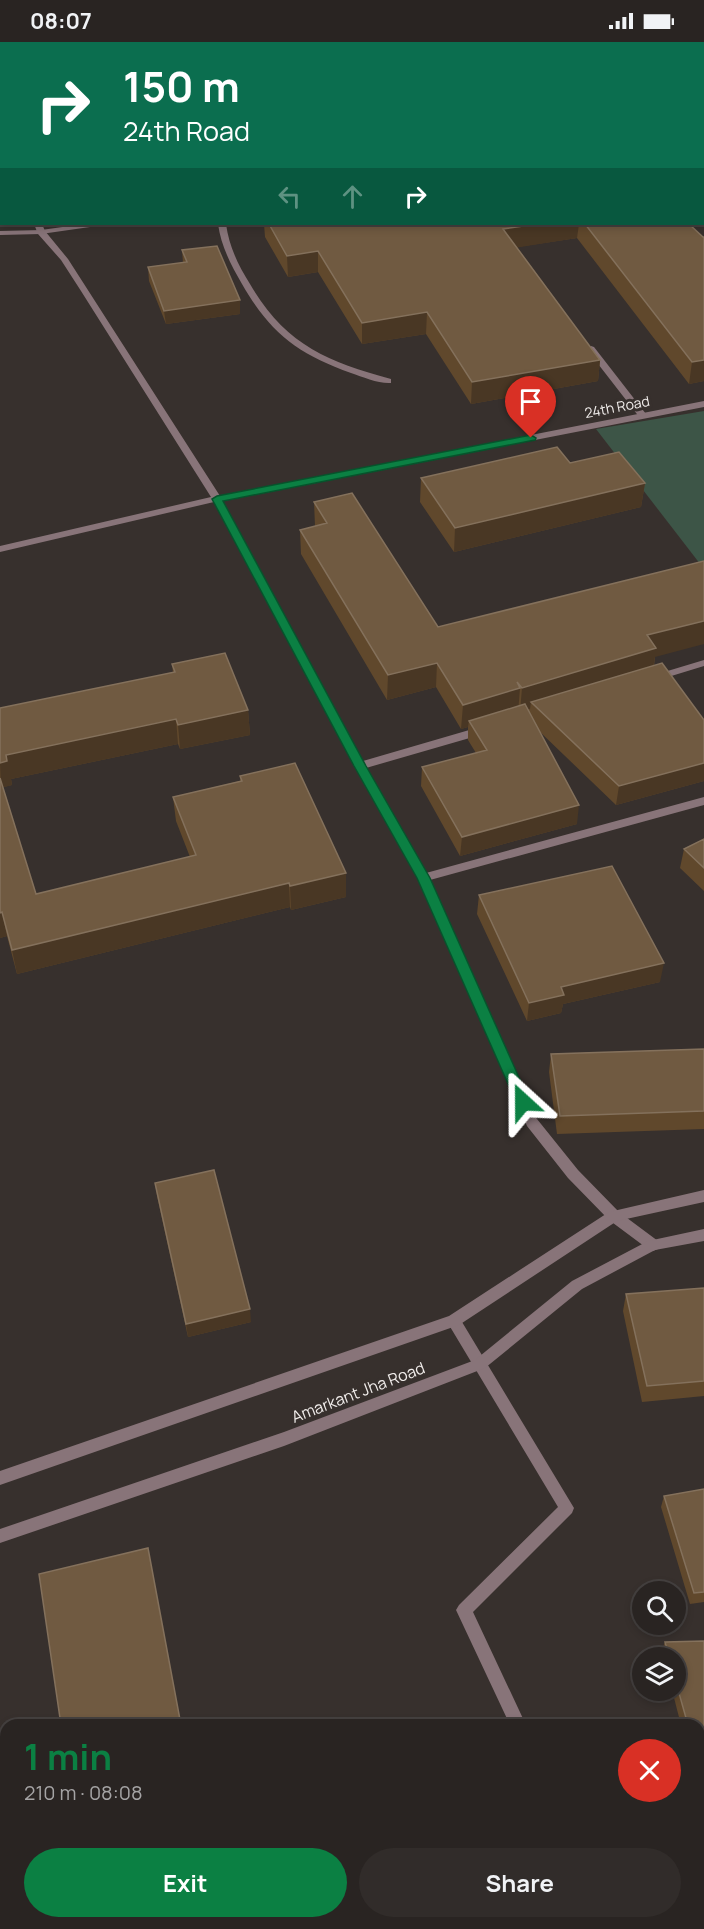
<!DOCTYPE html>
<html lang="en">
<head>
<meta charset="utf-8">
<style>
	body { margin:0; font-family:Manrope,sans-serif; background:#312c2a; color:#f1f3f6; height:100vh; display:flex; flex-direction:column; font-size:22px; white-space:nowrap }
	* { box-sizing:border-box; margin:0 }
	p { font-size:20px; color:#a5a4a5 }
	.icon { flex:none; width:33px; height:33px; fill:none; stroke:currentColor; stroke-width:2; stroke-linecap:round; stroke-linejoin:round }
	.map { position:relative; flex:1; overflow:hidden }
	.panel { position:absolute; left:0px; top:1677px; width:705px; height:210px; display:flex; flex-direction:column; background:#292422; border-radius:18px 18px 0 0; box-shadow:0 3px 9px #0003,0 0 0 2px #454140 }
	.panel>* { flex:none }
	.banner { position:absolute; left:0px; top:0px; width:705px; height:183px; box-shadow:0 3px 9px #0003,0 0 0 2px #454140; background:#0b6e4f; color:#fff; overflow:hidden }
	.controls { position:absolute; left:632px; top:1539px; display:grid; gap:12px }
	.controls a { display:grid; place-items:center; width:54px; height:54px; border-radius:50%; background:#292422; box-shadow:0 3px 9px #0003,0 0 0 2px #454140; font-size:30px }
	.pin { position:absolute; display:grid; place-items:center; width:51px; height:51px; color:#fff; margin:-62px -26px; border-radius:50% 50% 50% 0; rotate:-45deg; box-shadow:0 0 6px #0007 }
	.pin .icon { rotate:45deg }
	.me { position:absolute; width:66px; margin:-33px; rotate:336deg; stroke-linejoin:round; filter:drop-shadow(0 0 4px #0008) }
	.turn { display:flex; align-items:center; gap:21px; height:126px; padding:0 24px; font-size:27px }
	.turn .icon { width:78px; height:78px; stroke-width:2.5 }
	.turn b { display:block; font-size:42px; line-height:51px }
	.lanes { display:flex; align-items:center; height:57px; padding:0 24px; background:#0003; justify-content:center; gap:30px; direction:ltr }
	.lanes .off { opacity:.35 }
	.round { display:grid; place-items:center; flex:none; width:63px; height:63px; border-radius:32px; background:#312c2a }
	.headline { display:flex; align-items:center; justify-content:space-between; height:102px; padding:0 24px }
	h1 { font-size:36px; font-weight:700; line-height:45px; color:#0b8043 }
	.primary-button { display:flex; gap:12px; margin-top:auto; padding:12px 24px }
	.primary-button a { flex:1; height:69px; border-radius:36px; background:#0b8043; color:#fff; font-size:24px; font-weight:700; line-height:69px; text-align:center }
	.primary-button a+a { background:#312c2a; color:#f1f3f6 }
	.status { display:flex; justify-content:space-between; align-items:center; height:42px; padding:0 30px; background:#292422; direction:ltr }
	.status svg { height:16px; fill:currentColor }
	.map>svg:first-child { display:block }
	.green { fill:#3d5547 }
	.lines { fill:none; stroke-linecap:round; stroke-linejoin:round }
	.service { fill:#887479; fill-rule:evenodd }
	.minor { fill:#887479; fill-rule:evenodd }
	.tertiary { fill:#887479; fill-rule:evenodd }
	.wall { fill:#60482c }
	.shaded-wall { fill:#493724 }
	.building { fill:#705a41; stroke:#84715c; stroke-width:1.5 }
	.route { fill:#0b8043; stroke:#07532c; stroke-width:1.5 }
	.labels { text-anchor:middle; stroke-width:6; stroke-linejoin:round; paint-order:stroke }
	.far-street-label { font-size:14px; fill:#f1edeb; stroke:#37302d }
	.street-label { font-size:16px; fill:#f1edeb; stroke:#37302d }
</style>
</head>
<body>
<div class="status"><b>08:07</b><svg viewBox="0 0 49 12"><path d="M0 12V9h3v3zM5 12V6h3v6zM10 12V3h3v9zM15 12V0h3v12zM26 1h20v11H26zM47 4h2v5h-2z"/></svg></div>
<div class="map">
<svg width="704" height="1887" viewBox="0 0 704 1887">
	<rect width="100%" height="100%" fill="#37302d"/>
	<path class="green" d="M704 369V527L596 387Z"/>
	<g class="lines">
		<path class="service" d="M218 182H226C229 204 238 223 250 242 285 302 326 319 391 337V341C379 342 363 335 351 331 298 312 270 291 242 242 231 223 221 204 218 182Z
			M591 304 594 305 646 372V376H640L588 309 587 307Z"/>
		<path class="minor" d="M498 0H504L505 2H498Z
			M524 0H530L531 2H524Z
			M34 182H42L45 189 68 217 220 454 704 359V365L223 459 363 719 483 684 488 688 487 691 366 726 426 831 704 755V763L430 838 537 1077 578 1128 619 1170 658 1199 660 1203 658 1207 653 1209 648 1207 609 1178 568 1136 527 1084 417 836 355 724 214 460 0 510V504L211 455 81 249 61 218 38 192Z
			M704 618V624L655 639 650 636 651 634Z
			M454 1273 459 1275 574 1466 572 1471 473 1570 526 1683H510L456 1568 459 1563 558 1465 449 1283 447 1279 449 1275Z
			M622 1881H640L643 1887H625Z"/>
		<path class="tertiary" d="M0 174H2V178H0Z
			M84 182H101L97 184 41 192 0 193V189L41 188Z
			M704 1148V1160L617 1179 459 1283 0 1443V1429L449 1274 609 1170Z
			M704 1187V1199L655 1208 582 1247 485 1326 284 1404 0 1501V1487L284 1390 475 1318 572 1239 648 1199Z"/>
	</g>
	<path class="wall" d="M382 0H482L483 2H383Z
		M548 0H639L640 2H550Z
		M264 182H689L704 339 689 342 577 196 517 205 600 318 598 339 471 362 426 292 362 302 318 230 288 235 265 195Z
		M182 208 240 272 166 282 149 239 148 225 183 221Z
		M570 421 645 441 641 465 454 510 420 460 421 436Z
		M314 460 438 585 655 615 654 624 704 678V739L616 763 539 689 577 782 460 814 421 744 422 725 476 711 468 698V685L461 687 436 645 387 658 301 512 300 488 315 484Z
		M172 622 248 668 250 693 180 707 178 702 11 737 12 743 3 745 36 852 190 815 176 779 173 755 240 739V734L346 831V855L291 868 290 865 17 932 7 894 0 896V666L173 631Z
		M704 797V849L680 826 684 807Z
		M479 853 660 940 563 962 561 971 527 979 477 872Z
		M704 1007V1087L557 1092 549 1030 551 1012Z
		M155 1141 251 1280 188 1295 157 1154Z
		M704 1246V1354L642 1360 623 1269 626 1252Z
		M704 1447V1560L690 1562 661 1465 664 1454Z
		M704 1599V1726L699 1727V1683H681L672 1648H675V1616H663L661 1610 665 1600Z"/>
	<path class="shaded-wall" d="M2 144V166H0V145Z
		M537 182H579L577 196 502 208 503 187Z
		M318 209V230L288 235 287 214Z
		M240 258V272L166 282 164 269Z
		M427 270 426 292 362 302V281Z
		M600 318 598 339 471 362 472 340Z
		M704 318V339L689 342 692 320Z
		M645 441 641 465 454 510 455 486Z
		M704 579V602L655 615 652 631 531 660 530 667 520 670 522 646 647 593Z
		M437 621 436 645 387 658 388 633Z
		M520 646 518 671 469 679 468 685 461 687 463 663Z
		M248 668 250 693 180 707 178 683Z
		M176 677 178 702 11 737 12 743 1 746 0 721 6 713Z
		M704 721V739L616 763 619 744Z
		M579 763 577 782 460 814 462 795Z
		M346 831V855L291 868 290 844Z
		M289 841 290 865 17 932 12 908Z
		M2 870 7 894 0 896V871Z
		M664 921 660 940 563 962 561 971 527 979 529 961 561 945Z
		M250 1267 251 1280 188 1295 186 1282Z"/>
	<path class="building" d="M0 0H4V2H2V144L0 145Z
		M59 0H167L168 2H47Z
		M394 0H482L483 2H396Z
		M569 0H639L640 2H570Z
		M269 182H537L503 187 600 318 472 340 427 270 362 281 318 209 287 214Z
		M585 182H689L703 195H704V318L692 320Z
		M217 204 240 258 164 269 148 225 187 220 182 208Z
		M557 405 570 421 619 410 645 441 455 486 421 436Z
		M352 451 438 585 704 519V579L647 593 656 606 522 646 517 640 520 646 463 663 437 621 388 633 300 488 327 481 314 460Z
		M225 611 248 668 178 683 176 677 6 713 7 719 0 721V666L175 630 172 622Z
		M662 621 704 678V721L619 744 531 660Z
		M525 662 579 763 462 795 422 725 487 708 469 679Z
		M295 721 346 831 290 844 289 841 12 908 2 870 0 871V736L36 852 196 813 173 755 242 739 240 734Z
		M704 797V826L684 807Z
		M612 824 664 921 561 945 564 953 529 961 479 853Z
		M704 1007V1069L560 1074 551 1012Z
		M214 1128 250 1267 186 1282 155 1141Z
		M704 1246V1339L647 1344 626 1252Z
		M704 1447V1550L694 1551 664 1454Z
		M148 1506 181 1683H61L39 1532Z
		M704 1599V1717L699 1718V1683H688L675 1637V1616H669L665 1600Z
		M509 1881H588L590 1887H507L505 1883Z"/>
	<path class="route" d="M531 393 536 396 535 398 223 459 366 724 430 836 530 1060 528 1064H518L516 1060 417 836 354 724 212 457 217 454Z"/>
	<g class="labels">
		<g class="far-street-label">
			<text transform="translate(617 365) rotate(-11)" y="5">24th Road</text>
		</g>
		<g class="street-label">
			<text transform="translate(358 1350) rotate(-21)" y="6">Amarkant Jha Road</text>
		</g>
	</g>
</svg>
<div class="controls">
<a><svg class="icon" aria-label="search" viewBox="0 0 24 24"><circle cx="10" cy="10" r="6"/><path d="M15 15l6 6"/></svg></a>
<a><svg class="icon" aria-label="layers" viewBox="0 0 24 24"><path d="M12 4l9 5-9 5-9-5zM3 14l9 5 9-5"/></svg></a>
</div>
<div class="pin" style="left:531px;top:396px;background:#d93025"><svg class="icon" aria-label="arrive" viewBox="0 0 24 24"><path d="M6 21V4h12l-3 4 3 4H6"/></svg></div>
<svg class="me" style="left:523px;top:1060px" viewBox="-20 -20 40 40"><path d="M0-17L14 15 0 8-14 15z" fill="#0b8043" stroke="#fff" stroke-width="4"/></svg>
<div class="banner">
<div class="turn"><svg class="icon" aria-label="right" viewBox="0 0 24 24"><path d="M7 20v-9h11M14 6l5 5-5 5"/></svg><div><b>150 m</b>24th Road</div></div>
<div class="lanes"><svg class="icon off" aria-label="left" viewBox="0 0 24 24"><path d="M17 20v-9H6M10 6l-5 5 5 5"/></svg><svg class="icon off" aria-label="ahead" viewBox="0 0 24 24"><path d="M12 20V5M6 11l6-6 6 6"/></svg><svg class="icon" aria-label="right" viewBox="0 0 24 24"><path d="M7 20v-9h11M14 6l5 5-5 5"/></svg></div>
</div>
<section class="panel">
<div class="headline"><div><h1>1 min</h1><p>210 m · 08:08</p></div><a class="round" style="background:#d93025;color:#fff"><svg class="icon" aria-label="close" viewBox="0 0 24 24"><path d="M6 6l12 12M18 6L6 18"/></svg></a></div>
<div class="primary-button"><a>Exit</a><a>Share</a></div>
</section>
</div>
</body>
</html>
